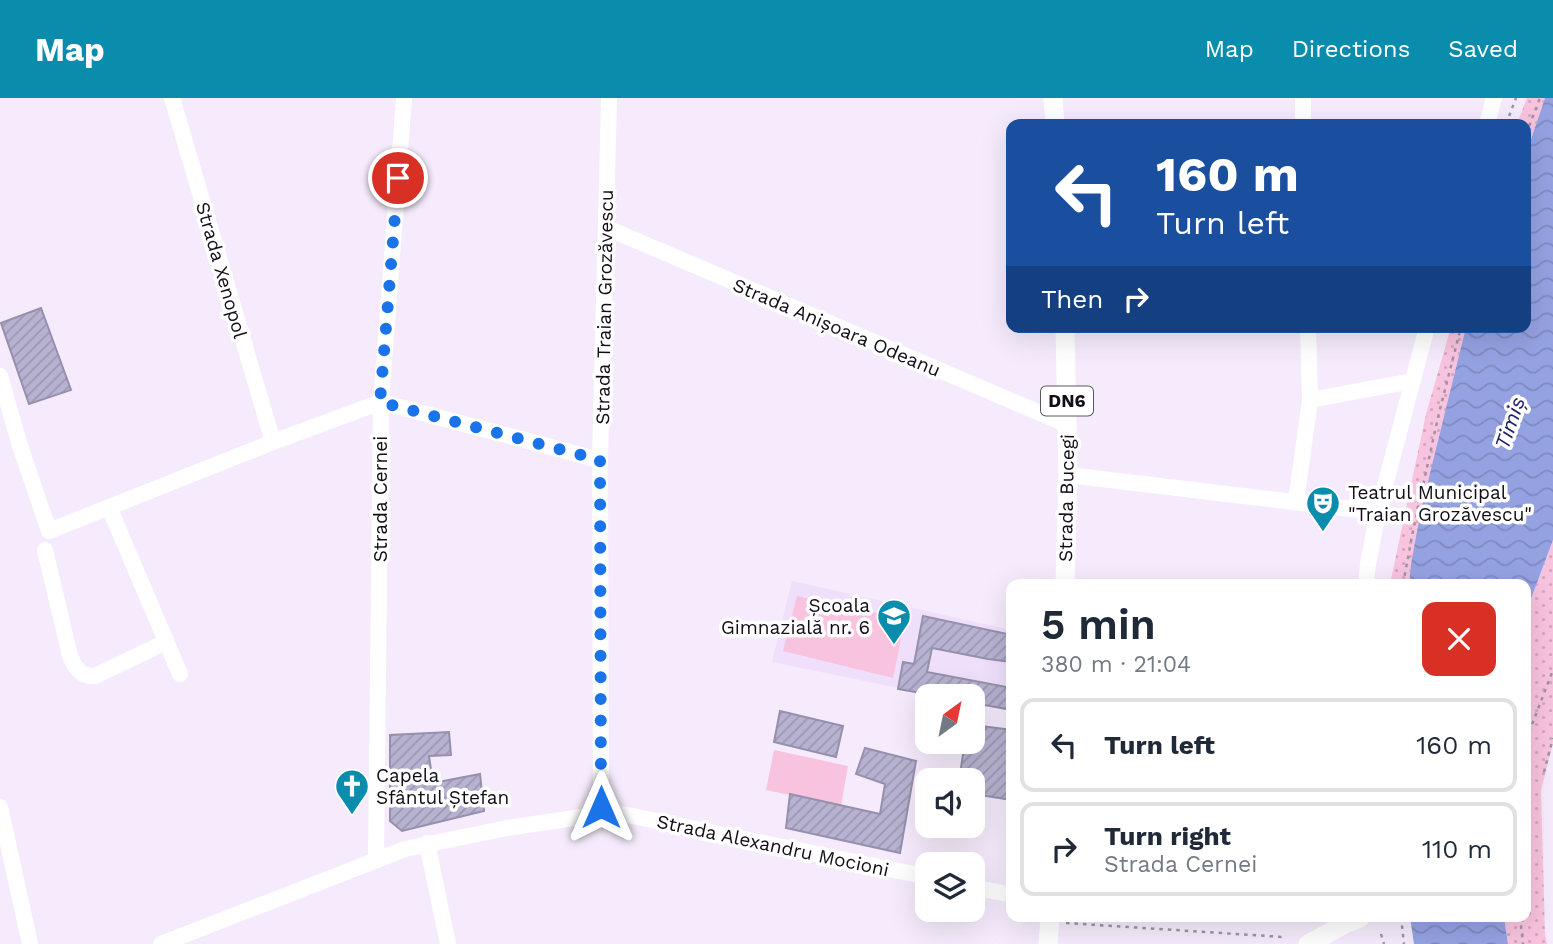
<!DOCTYPE html>
<html lang="en">
<head>
<meta charset="utf-8">
<style>
	body { margin:0; font-family:"Work Sans",sans-serif; background:#f6f6f7; color:#1f2937; height:100vh; display:flex; flex-direction:column; font-size:26px; white-space:nowrap }
	* { box-sizing:border-box; margin:0 }
	p { font-size:23px; color:#747a83 }
	.icon { flex:none; width:38px; height:38px; fill:none; stroke:currentColor; stroke-width:2; stroke-linecap:round; stroke-linejoin:round }
	.map { position:relative; flex:1; overflow:hidden }
	.sheet { position:absolute; left:1006px; top:481px; width:525px; height:343px; display:flex; flex-direction:column; background:#fff; border-radius:14px; box-shadow:0 7px 28px #0002 }
	.sheet>* { flex:none }
	.banner { position:absolute; left:1006px; top:21px; width:525px; height:214px; border-radius:14px; box-shadow:0 7px 28px #0002; background:#1a4fa0; color:#fff; overflow:hidden }
	.needle { width:46px; rotate:33deg }
	.controls { position:absolute; left:915px; top:586px; display:grid; gap:14px }
	.controls a { display:grid; place-items:center; width:70px; height:70px; border-radius:14px; background:#fff; box-shadow:0 7px 28px #0002; font-size:35px }
	.pin { position:absolute; display:grid; place-items:center; width:60px; height:60px; color:#fff; margin:-30px; border:4px solid #fff; border-radius:50%; box-shadow:0 2px 7px #0007 }
	.me { position:absolute; width:77px; margin:-38px; rotate:0deg; stroke-linejoin:round; filter:drop-shadow(0 0 5px #0008) }
	.turn { display:flex; align-items:center; gap:24px; height:147px; padding:0 35px; font-size:32px }
	.turn .icon { width:91px; height:91px; stroke-width:2.5 }
	.turn b { display:block; font-size:49px; line-height:60px }
	.then { display:flex; align-items:center; height:66px; padding:0 35px; background:#0003; gap:14px; font-size:26px }
	.round { display:grid; place-items:center; flex:none; width:74px; height:74px; border-radius:14px; background:#f6f6f7 }
	.overview { display:flex; align-items:center; justify-content:space-between; height:119px; padding:0 35px }
	h1 { font-size:42px; font-weight:600; line-height:52px }
	ul { padding:0; list-style:none }
	li { display:flex; align-items:center; gap:21px; height:94px; margin:0 14px 10px; padding:0 21px; border:4px solid #e0e1e3; border-radius:14px }
	li div { flex:1 }
	li b { display:block; font-size:26px }
	li em { font-style:normal }
	header { display:flex; align-items:center; gap:42px; box-sizing:border-box; height:98px; padding:0 35px; background:#0a8dad; color:#fff }
	header strong { font-size:33px }
	nav { display:flex; gap:38px; margin-inline-start:auto; font-size:24px }
	.map>svg:first-child { display:block }
	.built { fill:#efdffb }
	.grass { fill:url(#grass-dots) }
	.pitch { fill:#f8c3de }
	.water { fill:url(#water-waves) }
	.building { fill:url(#building-hatch); stroke:#9590ad; stroke-width:2 }
	.lines { fill:none; stroke-linecap:round; stroke-linejoin:round }
	.path { stroke:#9d94a3; stroke-width:2.5; stroke-dasharray:3.5 5; stroke-linecap:butt }
	.minor { stroke:#fff; stroke-width:16 }
	.major { stroke:#fff; stroke-width:19 }
	.route { stroke:#1a73e8; stroke-width:12; stroke-dasharray:0 21.6 }
	.labels { text-anchor:middle; stroke-width:7; stroke-linejoin:round; paint-order:stroke }
	.shield { fill:#fff; stroke:#5a565d; stroke-width:2 }
	.shield-label { font-size:18px; font-weight:bold; fill:#130d17 }
	.street-label { font-size:19px; fill:#130d17; stroke:#fff }
	.poi-label { font-size:19px; fill:#130d17; stroke:#fff; text-anchor:start }
	.water-label { font-size:21px; font-style:italic; fill:#1f2069; stroke:#fff }
</style>
</head>
<body>
<header>
<strong>Map</strong>
<nav><a>Map</a><a>Directions</a><a>Saved</a></nav>
</header>
<div class="map">
<svg width="1553" height="846" viewBox="0 0 1553 846">
	<defs>
		<pattern id="grass-dots" width="8" height="8" patternUnits="userSpaceOnUse" patternTransform="scale(1.75)"><rect width="8" height="8" fill="#f8c3de"/><path d="M2 2h.1M6 6h.1" fill="none" stroke="#d4a6be" stroke-width="1.8" stroke-linecap="round"/></pattern>
		<pattern id="water-waves" width="16" height="10" patternUnits="userSpaceOnUse" patternTransform="scale(1.75)"><rect width="16" height="10" fill="#95a2e2"/><path d="M0 5q4-4 8 0t8 0" fill="none" stroke="#808ac1"/></pattern>
		<pattern id="building-hatch" width="6" height="6" patternUnits="userSpaceOnUse" patternTransform="scale(1.75)"><rect width="6" height="6" fill="#b7b2d0"/><path d="M-1 1l2-2M0 6l6-6M5 7l2-2" fill="none" stroke="#9c98b2"/></pattern>
	</defs>
	<rect width="100%" height="100%" fill="#f5ebfc"/>
	<path class="built" d="M792 483 1011 532V612L973 598H938L772 564Z"/>
	<path class="grass" d="M1527 0H1545L1526 56V26H1517Z
		M1451 229H1466L1436 354 1411 466 1409 486H1390L1426 316Z
		M1553 442V644L1541 693 1545 836 1547 846H1508L1504 819H1526V514Z"/>
	<path class="pitch" d="M797 498 905 521 893 580 783 553Z
		M774 652 848 668 841 708 766 692Z"/>
	<path class="water" d="M1545 0H1553V442L1526 514V486H1409L1411 466 1421 412 1466 229H1526V56Z
		M1410 819H1504L1508 846H1414Z"/>
	<path class="building" d="M41 210 71 292 29 306 1 225Z
		M923 518 1012 537V564L988 561 932 550 927 574 1012 590V612L973 605V598H938L898 591 903 564 914 566Z
		M780 613 843 628 836 659 774 644Z
		M973 627 1012 632V702L973 696V682H959L965 644H973Z
		M449 634 451 657 429 658 433 685 480 676 484 713 402 733 390 723V637Z
		M865 650 916 663 900 755 786 730 790 696 880 716 885 686 856 676Z"/>
	<g class="lines">
		<path class="path" d="M1506 26 1516 0
			M1526 36 1540 0
			M1403 486 1413 433 1439 315 1461 229
			M1526 642 1553 572
			M1544 674 1553 640
			M1401 819 1404 846
			M1520 819 1523 846
			M1066 825 1283 839
			M1381 836 1384 846"/>
		<path class="minor" d="M172 0 273 344
			M1303 0V26
			M1487 26 1494 0
			M607 130 1068 327
			M0 278 20 348 49 433 273 344 381 304 600 362
			M1310 302 1412 283
			M1068 377 1378 414
			M1296 404 1310 302 1308 229
			M109 409 180 576
			M45 452 70 558C75 570 81 579 95 578L166 544
			M1366 486 1368 466 1378 414 1427 229
			M0 709 30 846
			M618 715 928 779
			M427 745 448 846
			M376 761 381 304 404 0
			M973 789 1012 797
			M161 846 405 751 507 730 587 718 599 713 601 709 600 362 609 0"/>
		<path class="major" d="M1053 0 1055 26
			M1065 229 1068 377 1065 486
			M1048 846 1050 819
			M1308 846 1345 826 1360 820"/>
	</g>
	<g class="lines">
		<path class="route" d="M398 80 380 304 600 362 601 709"/>
	</g>
	<defs>
		<g id="theatre-pin" transform="scale(1.75)"><path d="M0 17L-7.5 6A9.5 9.5 0 1 1 7.5 6Z" fill="#0a8dad" stroke="#fff"/><path d="M-5-5.5Q0-4 5-5.5V0Q5 5 0 6Q-5 5-5 0ZM-3.3-2.5H-1v1.5H-3.3ZM1-2.5H3.3v1.5H1ZM-2.8 1Q0 5.5 2.8 1Z" fill="#fff"/></g>
		<g id="school-pin" transform="scale(1.75)"><path d="M0 17L-7.5 6A9.5 9.5 0 1 1 7.5 6Z" fill="#0a8dad" stroke="#fff"/><path d="M0-5L7-2L0 1L-7-2ZM-4 1L0 2.5L4 1V4Q0 6-4 4Z" fill="#fff"/></g>
		<g id="church-pin" transform="scale(1.75)"><path d="M0 17L-7.5 6A9.5 9.5 0 1 1 7.5 6Z" fill="#0a8dad" stroke="#fff"/><path d="M-1.2-6h2.4v3.5h3.3v2.4h-3.3V6h-2.4V-.1h-3.3v-2.4h3.3Z" fill="#fff"/></g>
	</defs>
	<g fill-rule="evenodd">
		<use href="#theatre-pin" x="1323" y="405"/>
		<use href="#school-pin" x="894" y="518"/>
		<use href="#church-pin" x="352" y="688"/>
	</g>
	<g class="labels">
		<rect class="shield" x="1041" y="288.5" width="52" height="29" rx="5"/>
		<g class="shield-label">
			<text x="1067" y="309">DN6</text>
		</g>
		<g class="street-label">
			<text transform="translate(222 172) rotate(74)" y="7">Strada Xenopol</text>
			<text transform="translate(604 209) rotate(-89)" y="7">Strada Traian Grozăvescu</text>
			<text transform="translate(837 229) rotate(23)" y="7">Strada Anișoara Odeanu</text>
			<text transform="translate(1066 400) rotate(-89)" y="7">Strada Bucegi</text>
			<text transform="translate(380 401) rotate(-90)" y="7">Strada Cernei</text>
			<text transform="translate(773 747) rotate(12)" y="7">Strada Alexandru Mocioni</text>
		</g>
		<g class="poi-label">
			<text x="1348" y="401">Teatrul Municipal<tspan x="1348" dy="22">"Traian Grozăvescu"</tspan></text>
			<text x="870" y="514" text-anchor="end">Școala<tspan x="870" dy="22">Gimnazială nr. 6</tspan></text>
			<text x="376" y="684">Capela<tspan x="376" dy="22">Sfântul Ștefan</tspan></text>
		</g>
		<g class="water-label">
			<text transform="translate(1510 325) rotate(-71)" y="7">Timiș</text>
		</g>
	</g>
</svg>
<div class="controls">
<a><svg class="needle" viewBox="-14 -14 28 28"><path d="M0-13l5 13h-10z" fill="#e53935"/><path d="M0 13l5-13h-10z" fill="#747a83"/></svg></a>
<a><svg class="icon" aria-label="sound" viewBox="0 0 24 24"><path d="M4 9h4l5-4v14l-5-4H4zM17 9q2 3 0 6"/></svg></a>
<a><svg class="icon" aria-label="layers" viewBox="0 0 24 24"><path d="M12 4l9 5-9 5-9-5zM3 14l9 5 9-5"/></svg></a>
</div>
<div class="pin" style="left:398px;top:80px;background:#d93025"><svg class="icon" aria-label="arrive" viewBox="0 0 24 24"><path d="M6 21V4h12l-3 4 3 4H6"/></svg></div>
<svg class="me" style="left:601px;top:709px" viewBox="-20 -20 40 40"><path d="M0-17L14 15 0 8-14 15z" fill="#1a73e8" stroke="#fff" stroke-width="4"/></svg>
<div class="banner">
<div class="turn"><svg class="icon" aria-label="left" viewBox="0 0 24 24"><path d="M17 20v-9H6M10 6l-5 5 5 5"/></svg><div><b>160 m</b>Turn left</div></div>
<div class="then">Then<svg class="icon" aria-label="right" viewBox="0 0 24 24"><path d="M7 20v-9h11M14 6l5 5-5 5"/></svg></div>
</div>
<section class="sheet">
<div class="overview"><div><h1>5 min</h1><p>380 m · 21:04</p></div><a class="round" style="background:#d93025;color:#fff"><svg class="icon" aria-label="close" viewBox="0 0 24 24"><path d="M6 6l12 12M18 6L6 18"/></svg></a></div>
<ul>
<li><svg class="icon" aria-label="left" viewBox="0 0 24 24"><path d="M17 20v-9H6M10 6l-5 5 5 5"/></svg><div><b>Turn left</b></div><em>160 m</em></li>
<li><svg class="icon" aria-label="right" viewBox="0 0 24 24"><path d="M7 20v-9h11M14 6l5 5-5 5"/></svg><div><b>Turn right</b><p>Strada Cernei</p></div><em>110 m</em></li>
</ul>
</section>
</div>
</body>
</html>
